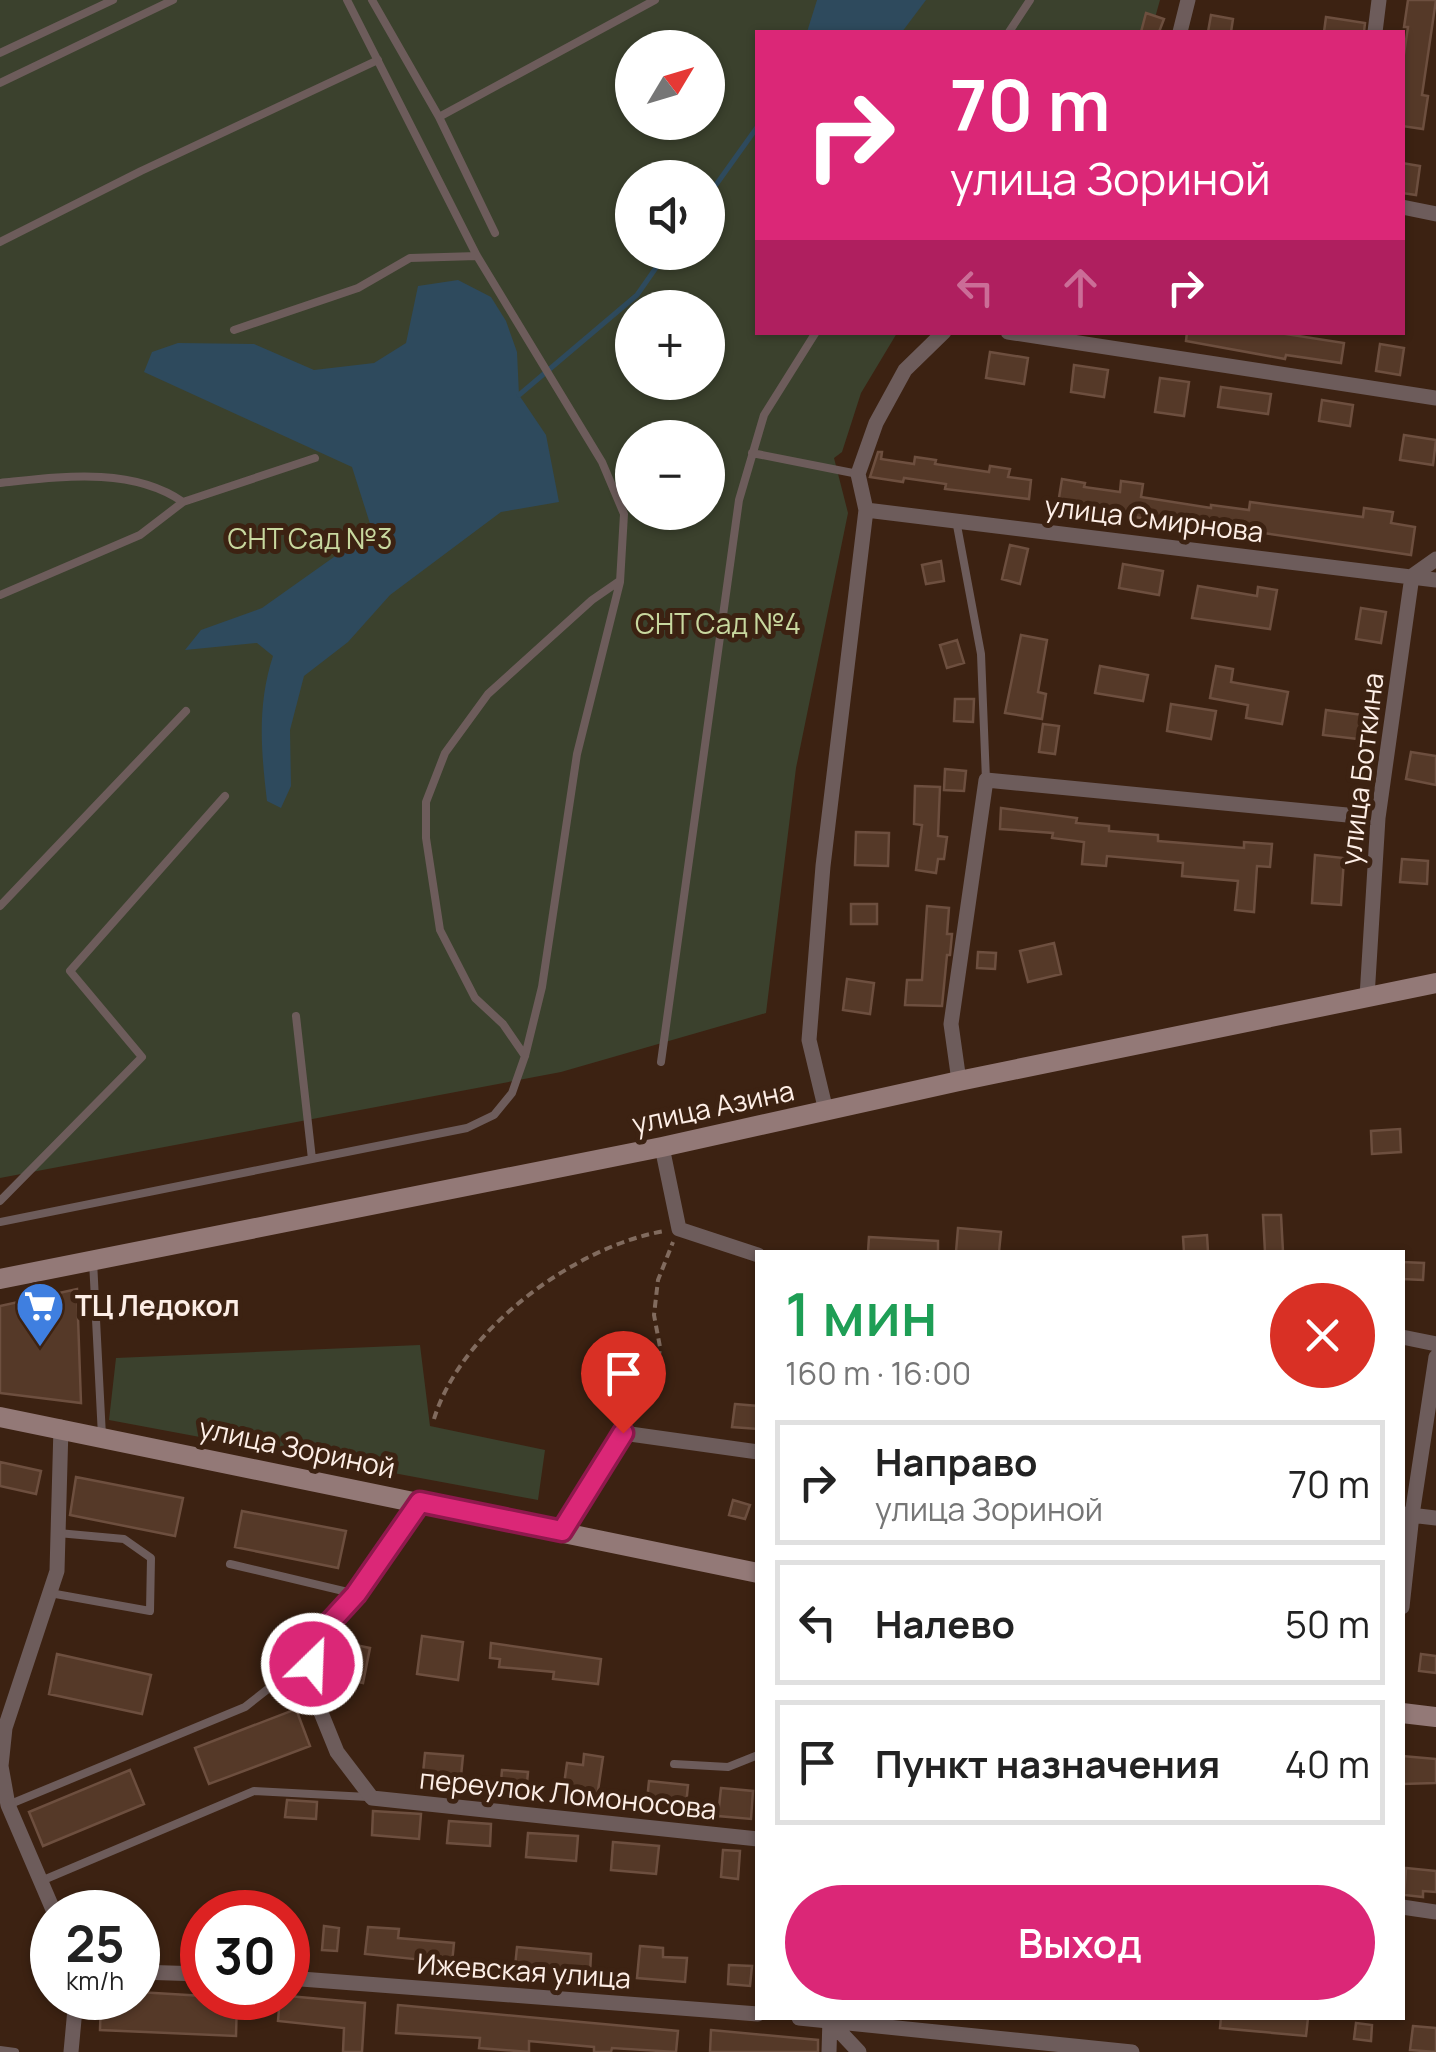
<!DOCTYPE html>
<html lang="ru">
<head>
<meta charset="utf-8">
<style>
	body { margin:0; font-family:Manrope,sans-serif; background:#f6f6f6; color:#222; height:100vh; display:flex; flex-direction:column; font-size:38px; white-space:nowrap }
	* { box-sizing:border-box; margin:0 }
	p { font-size:32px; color:#767676 }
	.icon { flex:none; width:55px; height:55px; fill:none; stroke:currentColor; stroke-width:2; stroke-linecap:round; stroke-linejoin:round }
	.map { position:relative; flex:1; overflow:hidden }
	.sheet { position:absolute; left:755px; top:1250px; width:650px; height:770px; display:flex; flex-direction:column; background:#fff; border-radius:0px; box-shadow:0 2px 8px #0004 }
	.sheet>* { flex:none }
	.top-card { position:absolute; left:755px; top:30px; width:650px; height:305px; border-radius:0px; box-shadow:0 2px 8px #0004; background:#db2777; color:#fff; overflow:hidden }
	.needle { width:65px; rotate:52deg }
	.fabs { position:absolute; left:615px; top:30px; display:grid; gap:20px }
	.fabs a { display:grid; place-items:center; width:110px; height:110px; border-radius:50%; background:#fff; box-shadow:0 2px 8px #0004; font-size:50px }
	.speed { position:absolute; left:30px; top:1890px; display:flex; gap:20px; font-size:50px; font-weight:700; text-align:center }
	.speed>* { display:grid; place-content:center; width:130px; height:130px; border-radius:50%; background:#fff; box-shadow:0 2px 8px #0004; line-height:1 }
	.speed small { font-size:25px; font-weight:400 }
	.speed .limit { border:15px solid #d22; background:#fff; color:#111 }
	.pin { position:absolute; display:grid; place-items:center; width:85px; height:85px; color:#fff; margin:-102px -42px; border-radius:50% 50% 50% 0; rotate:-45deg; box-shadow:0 0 10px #0007 }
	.pin .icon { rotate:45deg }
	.me { position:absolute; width:110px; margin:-55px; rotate:24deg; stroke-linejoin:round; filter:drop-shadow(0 0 8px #0008) }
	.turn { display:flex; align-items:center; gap:35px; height:210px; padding:0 30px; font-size:45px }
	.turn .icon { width:130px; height:130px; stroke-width:2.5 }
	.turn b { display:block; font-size:70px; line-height:85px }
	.lanes { display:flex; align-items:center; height:95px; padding:0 30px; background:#0003; justify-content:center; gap:50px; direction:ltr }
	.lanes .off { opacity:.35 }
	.round { display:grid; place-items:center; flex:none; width:105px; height:105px; border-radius:52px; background:#f6f6f6 }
	.headline { display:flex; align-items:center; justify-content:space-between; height:170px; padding:0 30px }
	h1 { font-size:60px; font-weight:600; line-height:75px; color:#1e9e55 }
	.cta { display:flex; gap:20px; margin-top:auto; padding:20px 30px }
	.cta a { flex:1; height:115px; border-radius:60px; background:#db2777; color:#fff; font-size:40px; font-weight:600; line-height:115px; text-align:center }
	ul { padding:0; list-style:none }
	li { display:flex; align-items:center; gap:30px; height:125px; margin:0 20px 15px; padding:0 10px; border:5px solid #e0e0e0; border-radius:0px }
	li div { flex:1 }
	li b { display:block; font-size:38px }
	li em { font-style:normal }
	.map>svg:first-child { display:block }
	.green { fill:#3b412d; fill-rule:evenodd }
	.water { fill:#2e4a5d }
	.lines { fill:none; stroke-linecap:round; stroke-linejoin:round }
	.stream { stroke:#2e4a5d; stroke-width:5 }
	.building { fill:#553928; stroke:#6d4f3f; stroke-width:2.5 }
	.path { stroke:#816b5e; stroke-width:4; stroke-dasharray:8 5; stroke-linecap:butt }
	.service { stroke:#6d5c5b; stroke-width:8 }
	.minor { stroke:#6d5c5b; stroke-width:15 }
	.secondary { stroke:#937977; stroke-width:20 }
	.route-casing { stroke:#8e194d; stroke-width:25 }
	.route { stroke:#db2777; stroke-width:18 }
	.labels { text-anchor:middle; stroke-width:10; stroke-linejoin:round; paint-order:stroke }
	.street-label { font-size:28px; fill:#fdeee6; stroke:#3c2212 }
	.park-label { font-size:28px; fill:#c8d89f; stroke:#3c2212 }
	.poi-label { font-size:28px; font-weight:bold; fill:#fdeee6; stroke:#3c2212; text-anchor:start }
</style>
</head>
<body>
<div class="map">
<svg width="1436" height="2052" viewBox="0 0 1436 2052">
	<rect width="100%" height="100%" fill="#3c2212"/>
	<path class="green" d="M0 0H1160L1151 32H758V332L897 333 861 393 842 452 834 458 848 513 796 768 766 1013 561 1072 0 1178ZM632 48H708V122H632ZM632 178H708V252H632ZM632 308H708V382H632ZM632 438H708V512H632Z
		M420 1345 430 1426 545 1450 538 1500 109 1420 116 1358Z"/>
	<path class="water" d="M817 0H926L902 32H807Z
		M458 280 491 297 506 321 517 352 519 395 546 435 559 502 501 512 390 595 348 642 304 676 290 730 291 786 281 808 267 801C261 750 257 705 273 656L257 643 185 650 201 630 262 608 372 530 352 467 144 372 152 352 178 343 254 344 314 370 374 363 406 343 418 286Z"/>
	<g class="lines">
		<path class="stream" d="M708 196 758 126
			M519 395 637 295 667 252"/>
	</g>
	<path class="building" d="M1408 0H1436L1422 95 1428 96 1423 129 1402 126V67L1408 27H1404Z
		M1146 13 1164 19 1159 32H1141Z
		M1211 15 1233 19 1231 32H1208Z
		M1326 17 1365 23 1364 32H1324Z
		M1402 163 1420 166 1416 195 1402 193Z
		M1187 332H1273L1344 343 1341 363 1286 355 1285 359 1186 341Z
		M1380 344 1404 348 1400 375 1376 371Z
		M990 352 1028 358 1024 384 986 378Z
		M1074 365 1108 370 1104 397 1071 392Z
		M1160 378 1189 382 1184 416 1155 412Z
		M1221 387 1271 394 1268 414 1218 407Z
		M1322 400 1353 405 1350 426 1319 421Z
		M1404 435 1436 440 1433 465 1400 460Z
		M878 452H882L881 459 914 464 915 457 936 460 935 464 989 472 990 466 1010 469 1008 477 1031 480 1029 499 945 489 946 484 904 478 903 482 870 477Z
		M1062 479 1085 483 1084 487 1120 492 1121 481 1143 484 1141 497 1211 508V505L1249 510 1250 502 1363 517 1364 508 1393 512 1391 523 1415 527 1411 555 1243 530V533L1188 526 1058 504Z
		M1010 545 1028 549 1020 584 1002 579Z
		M941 561 944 581 926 584 922 565Z
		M1123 564 1163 571 1159 595 1119 588Z
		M1198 586 1257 596 1258 587 1277 590 1270 629 1192 618Z
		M1361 608 1386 612 1381 643 1356 639Z
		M1021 635 1047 640 1038 692 1046 694 1042 719 1005 713Z
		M957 640 964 663 947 668 940 645Z
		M1100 666 1148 675 1143 701 1095 693Z
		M1216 666 1233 669 1231 682 1288 692 1282 724 1246 718 1248 705 1210 698Z
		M955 699H974L973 722 954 721Z
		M1171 704 1216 711 1211 739 1167 731Z
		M1326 710 1370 716 1367 740 1323 735Z
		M1043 724 1059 726 1055 754 1039 752Z
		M1411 752 1436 756V785L1406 779Z
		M945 769 966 771 964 791 944 790Z
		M915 786 940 787 938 836 947 837 944 859H938L936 873 916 870 922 825 914 824Z
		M1001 808 1077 818 1076 823 1109 826V831L1158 835V841L1244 848V842L1272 844 1270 867 1257 866 1254 912 1235 910 1238 881 1182 876 1183 863 1107 856 1106 866 1082 864 1084 842 1052 838 1053 833 1000 829Z
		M856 832 889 833 888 866 855 865Z
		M1315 855 1344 858 1341 905 1312 903Z
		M1402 859 1428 861 1427 884 1400 882Z
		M851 904H877V924H851Z
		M927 906 949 908 947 934H952L950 955H947L942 1006 905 1005 907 980H922Z
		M1054 943 1061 974 1028 982 1020 951Z
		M978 952 996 953 995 969 977 968Z
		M847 979 874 983 870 1014 843 1010Z
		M1400 1129 1401 1152 1372 1154 1371 1131Z
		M1263 1215H1281L1283 1252H1265Z
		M958 1228 1001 1232 999 1252H956Z
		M1207 1235 1208 1252H1184L1183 1237Z
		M869 1237 938 1241V1252H868Z
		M1402 1262 1424 1263 1423 1280 1402 1279Z
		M77 1289 81 1403 0 1393V1306Z
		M735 1404 758 1406V1429L732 1427Z
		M0 1462 41 1471 36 1494 0 1486Z
		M76 1477 183 1498 175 1536 70 1515Z
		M733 1500 750 1505 745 1519 729 1515Z
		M242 1511 346 1531 338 1568 235 1547Z
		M422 1636 463 1642 458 1680 417 1674Z
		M346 1643 370 1648 363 1683 339 1678Z
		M491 1643 601 1659 598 1684 553 1679 554 1672 499 1667 500 1659 490 1658Z
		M57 1654 151 1675 142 1714 49 1694Z
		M1421 1654 1436 1656V1673L1419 1671Z
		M296 1709 310 1746 209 1784 195 1748Z
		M425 1753 463 1756 460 1786 422 1783Z
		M584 1754 603 1757 596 1804 562 1799 567 1763 583 1765Z
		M1402 1756 1436 1759V1783L1402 1784Z
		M130 1770 144 1804 43 1846 29 1812Z
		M502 1770 528 1772 526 1794 500 1792Z
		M649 1781 688 1785 685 1815 646 1810Z
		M721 1788 753 1791 751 1819 718 1816Z
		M287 1800 317 1802 316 1819 285 1817Z
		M373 1811 421 1814 419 1839 372 1835Z
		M449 1821 491 1824 490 1846 447 1843Z
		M528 1833 578 1836 576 1861 526 1857Z
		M613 1842 659 1846 656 1874 611 1870Z
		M723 1850 740 1851 738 1879 721 1877Z
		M1406 1868 1436 1871V1892L1423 1891V1897L1404 1895Z
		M324 1926 339 1928 337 1951 322 1950Z
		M368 1927 399 1929 398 1938 454 1943 452 1963 365 1954Z
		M640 1946 663 1948V1957L687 1958 685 1982 637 1978Z
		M517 1947 591 1954 590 1974 515 1967Z
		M729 1965 752 1966 750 1986 728 1984Z
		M138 1992 237 1998 236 2036 100 2030 101 1998H138Z
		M288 1996 365 2003 362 2052H343L344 2028 278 2021 280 1998Z
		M398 2005 678 2031 676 2052 612 2048 611 2052H594V2047L529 2041V2052L479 2048 480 2038 396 2033Z
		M1221 2018H1308L1306 2036 1220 2028Z
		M1356 2023 1372 2025 1371 2041 1354 2039Z
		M1413 2026 1436 2028V2052L1410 2050Z
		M711 2030 818 2040V2052H710Z"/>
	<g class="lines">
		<path class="path" d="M633 1418 657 1373 660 1347 654 1315 658 1280 673 1242
			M434 1419C461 1330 575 1246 665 1231"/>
		<path class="service" d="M372 0 439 117 495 233
			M1009 32 1030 0
			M0 53 113 0
			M0 83 173 0
			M439 117 655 0
			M0 242 141 171 378 60
			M234 330 358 288 410 258 477 256
			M752 453 858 474
			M0 483C59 477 131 466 183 502L315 458
			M956 520 981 654 986 780
			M0 595 140 535 183 502
			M0 906 186 711
			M525 1056 503 1024 475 998 440 930 426 838V802L445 753 488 694 592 600 618 582
			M661 1062 739 500 764 415 816 332
			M312 1159 467 1128 494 1115 512 1093 525 1056 542 987 577 754 620 582 624 514 602 462 477 256 347 0
			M0 1201 142 1057 70 971 225 796
			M0 1222 312 1159 296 1016
			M93 1261 102 1436
			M230 1564 356 1594
			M50 1593 150 1611 151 1558 124 1539 58 1533
			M674 1764 728 1767 758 1755
			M8 1805 245 1707 278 1681 311 1644
			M41 1881 254 1791 368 1797
			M0 2050 15 2052"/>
		<path class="minor" d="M1180 32 1188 0
			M1375 32 1379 0
			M1402 207 1436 214
			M1008 332 1436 398
			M866 510 1436 580
			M1367 997 1378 818 1412 576 1436 559
			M959 1081 951 1024 986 780 1378 818
			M826 1111 809 1040 823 866 866 510 858 474 876 423 905 370 944 332
			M662 1147 679 1229 758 1255
			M1402 1337 1436 1344
			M420 1502 356 1594 314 1640 311 1688 337 1752 372 1798 758 1839
			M1402 1514 1436 1518
			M562 1531 623 1433 758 1452
			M1402 1607 1412 1515 1436 1357
			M1402 1907 1436 1912
			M54 1912 8 1805 1 1766 5 1728 57 1571 61 1427
			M138 1972 202 1974
			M288 1978 758 2014
			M799 2018 1132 2052
			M829 2020 859 2052
			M71 2052 76 1998
			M829 2052 830 2018"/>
		<path class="secondary" d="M0 1279 662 1147 959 1081 1436 983
			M0 1417 758 1573
			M1402 1713 1436 1717"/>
	</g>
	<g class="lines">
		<g class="route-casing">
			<path id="route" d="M312 1664 314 1640 356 1594 420 1502 562 1531 623 1433"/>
		</g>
		<use href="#route" class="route"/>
	</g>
	<defs>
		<g id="supermarket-pin" transform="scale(2.5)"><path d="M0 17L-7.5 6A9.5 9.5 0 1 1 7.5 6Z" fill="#3f7fe0" stroke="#3c2212"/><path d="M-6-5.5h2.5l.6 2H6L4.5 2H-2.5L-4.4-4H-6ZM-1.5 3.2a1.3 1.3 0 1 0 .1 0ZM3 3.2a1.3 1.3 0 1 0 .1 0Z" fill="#fff"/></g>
	</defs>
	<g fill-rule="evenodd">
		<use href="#supermarket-pin" x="40" y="1306"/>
	</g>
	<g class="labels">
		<g class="street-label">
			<text transform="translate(1154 519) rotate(7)" y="10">улица Смирнова</text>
			<text transform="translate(1362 769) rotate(-83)" y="10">улица Боткина</text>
			<text transform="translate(713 1107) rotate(-12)" y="10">улица Азина</text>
			<text transform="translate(297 1448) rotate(12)" y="10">улица Зориной</text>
			<text transform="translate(568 1794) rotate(6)" y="10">переулок Ломоносова</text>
			<text transform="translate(524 1971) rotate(4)" y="10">Ижевская улица</text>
		</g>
		<g class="park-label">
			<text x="310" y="549">СНТ Сад №3</text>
			<text x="718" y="634">СНТ Сад №4</text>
		</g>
		<g class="poi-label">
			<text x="75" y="1316">ТЦ Ледокол</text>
		</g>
	</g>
</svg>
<div class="fabs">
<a><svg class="needle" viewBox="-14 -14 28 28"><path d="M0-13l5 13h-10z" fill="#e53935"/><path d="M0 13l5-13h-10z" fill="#767676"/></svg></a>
<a><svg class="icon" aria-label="sound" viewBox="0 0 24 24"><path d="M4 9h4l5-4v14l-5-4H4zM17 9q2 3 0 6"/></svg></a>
<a>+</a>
<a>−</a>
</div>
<div class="speed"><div>25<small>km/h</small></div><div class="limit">30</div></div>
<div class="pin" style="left:623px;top:1433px;background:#d93025"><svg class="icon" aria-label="arrive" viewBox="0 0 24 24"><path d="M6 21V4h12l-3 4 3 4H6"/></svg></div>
<svg class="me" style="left:312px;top:1664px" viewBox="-20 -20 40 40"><circle r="17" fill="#db2777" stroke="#fff" stroke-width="3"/><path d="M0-11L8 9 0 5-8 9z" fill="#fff"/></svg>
<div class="top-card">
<div class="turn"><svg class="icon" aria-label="right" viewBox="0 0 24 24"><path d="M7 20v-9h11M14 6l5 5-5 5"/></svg><div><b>70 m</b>улица Зориной</div></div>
<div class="lanes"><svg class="icon off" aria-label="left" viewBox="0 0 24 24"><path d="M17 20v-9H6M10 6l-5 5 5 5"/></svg><svg class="icon off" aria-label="ahead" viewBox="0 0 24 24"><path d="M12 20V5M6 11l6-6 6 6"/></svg><svg class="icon" aria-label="right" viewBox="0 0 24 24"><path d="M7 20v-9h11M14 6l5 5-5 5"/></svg></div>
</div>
<section class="sheet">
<div class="headline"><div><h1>1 мин</h1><p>160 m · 16:00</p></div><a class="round" style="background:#d93025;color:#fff"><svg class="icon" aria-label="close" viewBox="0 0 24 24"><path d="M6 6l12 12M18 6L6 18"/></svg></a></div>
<ul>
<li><svg class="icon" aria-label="right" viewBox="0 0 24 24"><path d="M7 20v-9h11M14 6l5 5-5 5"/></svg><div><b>Направо</b><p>улица Зориной</p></div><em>70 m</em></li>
<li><svg class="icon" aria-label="left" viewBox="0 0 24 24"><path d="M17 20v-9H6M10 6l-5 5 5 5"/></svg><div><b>Налево</b></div><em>50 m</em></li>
<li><svg class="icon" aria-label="arrive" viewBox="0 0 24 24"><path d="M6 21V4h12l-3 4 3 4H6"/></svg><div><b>Пункт назначения</b></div><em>40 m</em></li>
</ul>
<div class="cta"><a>Выход</a></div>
</section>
</div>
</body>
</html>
